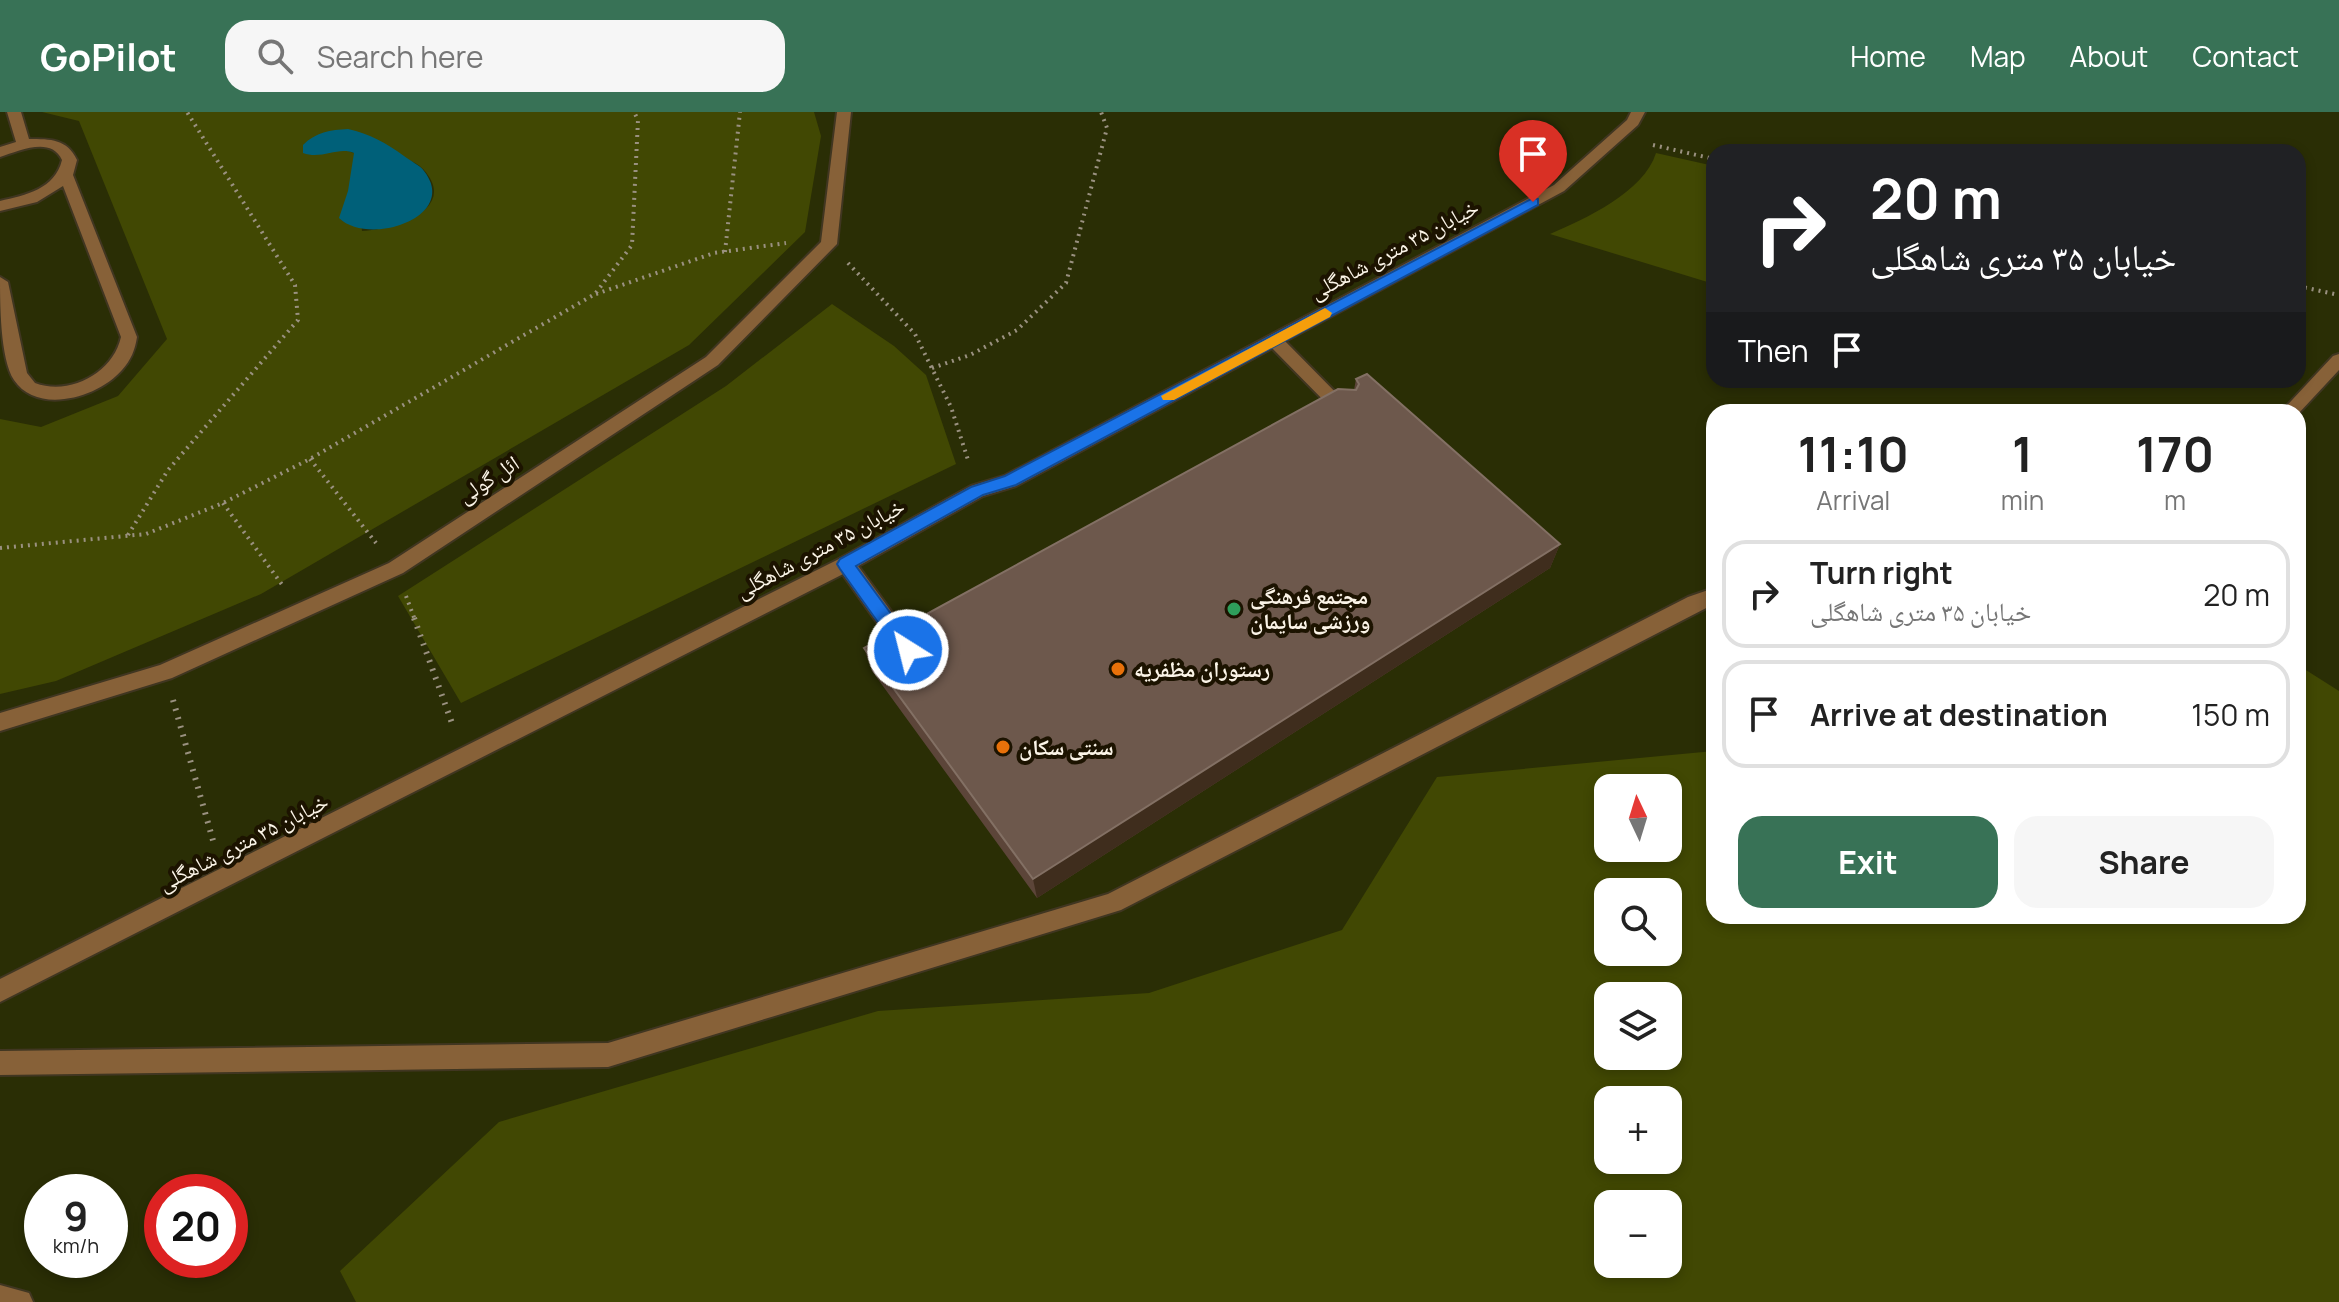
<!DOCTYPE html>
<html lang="en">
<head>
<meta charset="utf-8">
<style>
	body { margin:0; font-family:Manrope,"Noto Naskh Arabic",sans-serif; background:#f6f6f6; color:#222; height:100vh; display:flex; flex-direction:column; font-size:30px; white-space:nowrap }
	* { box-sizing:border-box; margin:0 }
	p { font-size:26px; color:#767676 }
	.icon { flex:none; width:44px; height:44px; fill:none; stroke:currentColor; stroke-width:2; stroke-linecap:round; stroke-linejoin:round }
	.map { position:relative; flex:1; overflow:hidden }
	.panel { position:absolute; left:1706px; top:292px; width:600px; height:520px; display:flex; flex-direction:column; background:#fff; border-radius:24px; box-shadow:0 4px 12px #0003 }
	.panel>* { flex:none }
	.banner { position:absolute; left:1706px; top:32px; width:600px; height:244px; border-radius:24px; box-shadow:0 4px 12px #0003; background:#202124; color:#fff; overflow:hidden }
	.needle { width:52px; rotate:356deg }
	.tools { position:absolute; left:1594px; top:662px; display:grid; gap:16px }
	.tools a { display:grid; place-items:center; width:88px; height:88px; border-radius:16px; background:#fff; box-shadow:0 4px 12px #0003; font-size:40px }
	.speed { position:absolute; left:24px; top:1062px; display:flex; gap:16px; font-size:40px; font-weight:700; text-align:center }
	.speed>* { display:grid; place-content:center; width:104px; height:104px; border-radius:50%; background:#fff; box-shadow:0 4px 12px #0003; line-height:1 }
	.speed small { font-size:20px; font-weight:400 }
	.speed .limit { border:12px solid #d22; background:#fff; color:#111 }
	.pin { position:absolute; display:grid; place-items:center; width:68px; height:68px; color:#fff; margin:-82px -34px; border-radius:50% 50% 50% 0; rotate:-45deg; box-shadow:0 0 8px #0007 }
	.pin .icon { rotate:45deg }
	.me { position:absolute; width:88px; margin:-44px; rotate:324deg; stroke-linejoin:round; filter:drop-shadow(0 0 6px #0008) }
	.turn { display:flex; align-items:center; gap:28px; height:168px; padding:0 32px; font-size:36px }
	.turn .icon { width:104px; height:104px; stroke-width:2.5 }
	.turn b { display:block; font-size:56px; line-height:68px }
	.then { display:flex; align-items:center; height:76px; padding:0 32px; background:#0003; gap:16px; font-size:30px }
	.eta { display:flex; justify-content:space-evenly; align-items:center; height:136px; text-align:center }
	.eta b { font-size:48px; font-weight:700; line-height:56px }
	.cta { display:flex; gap:16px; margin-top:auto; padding:16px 32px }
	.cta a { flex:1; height:92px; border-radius:24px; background:#387256; color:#fff; font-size:32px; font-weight:700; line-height:92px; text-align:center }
	.cta a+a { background:#f6f6f6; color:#222 }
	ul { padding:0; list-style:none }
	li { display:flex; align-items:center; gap:24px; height:108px; margin:0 16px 12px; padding:0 16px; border:4px solid #e0e0e0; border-radius:24px }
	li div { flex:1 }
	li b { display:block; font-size:30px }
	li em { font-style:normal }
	header { display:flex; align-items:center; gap:48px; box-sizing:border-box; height:112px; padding:0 40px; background:#387256; color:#fff }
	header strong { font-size:38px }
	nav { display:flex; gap:44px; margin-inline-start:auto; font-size:28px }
	.search { width:560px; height:72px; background:#f6f6f6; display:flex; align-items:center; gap:20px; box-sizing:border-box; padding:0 28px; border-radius:24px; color:#767676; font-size:30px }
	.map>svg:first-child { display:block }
	.green { fill:#2a2e05; fill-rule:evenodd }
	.forest { fill:#414803; fill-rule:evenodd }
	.water { fill:#006079 }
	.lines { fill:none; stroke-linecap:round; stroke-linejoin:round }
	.service-casing { stroke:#403621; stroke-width:4 }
	.minor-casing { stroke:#403621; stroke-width:4 }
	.tertiary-casing { stroke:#403621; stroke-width:4 }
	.path-far1 { stroke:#9a9180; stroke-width:4; stroke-dasharray:2 5; stroke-linecap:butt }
	.path { stroke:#9a9180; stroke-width:6; stroke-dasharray:2 7; stroke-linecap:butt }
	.service { fill:#876138; fill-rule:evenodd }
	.minor { fill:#876138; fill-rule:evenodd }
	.tertiary { fill:#876138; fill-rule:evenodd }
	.wall { fill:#5c4539 }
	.shaded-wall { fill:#3f2d1d }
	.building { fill:#6d584c; stroke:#837064; stroke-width:2 }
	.route { fill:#1a73e8; stroke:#114b97; stroke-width:2 }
	.slow { fill:#f59e0b }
	.leisure-dot { fill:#2e9e5b; stroke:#1c1300; stroke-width:3 }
	.food-dot { fill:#e8710a; stroke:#1c1300; stroke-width:3 }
	.labels { text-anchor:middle; stroke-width:8; stroke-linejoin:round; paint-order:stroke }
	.street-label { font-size:22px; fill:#fbf4e7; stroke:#1c1300 }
	.poi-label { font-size:22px; font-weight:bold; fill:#fbf4e7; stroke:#1c1300; text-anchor:start }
</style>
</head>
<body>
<header>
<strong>GoPilot</strong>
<div class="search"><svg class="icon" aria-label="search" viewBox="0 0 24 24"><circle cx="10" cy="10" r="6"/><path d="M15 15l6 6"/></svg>Search here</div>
<nav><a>Home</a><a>Map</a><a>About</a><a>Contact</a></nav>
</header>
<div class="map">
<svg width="2339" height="1190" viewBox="0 0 2339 1190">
	<rect width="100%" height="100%" fill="#261c06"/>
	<path class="green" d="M0 0H2339V1190H0ZM1714 40H2298V268H1714ZM1714 300H2298V804H1714ZM1608 676H1668V736H1608ZM1608 780H1668V840H1608ZM1608 884H1668V944H1608ZM1608 988H1668V1048H1608ZM42 1080H110V1148H42ZM162 1080H230V1148H162ZM1608 1092H1668V1152H1608Z"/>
	<path class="forest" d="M42 0H814L821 24 805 120 689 233 261 482 56 569 0 582V307L41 315 118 284 167 227 79 9ZM345 38C367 41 407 40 423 57 461 98 391 118 362 119L354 41Z
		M1656 41 1714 54V172L1550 122C1585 107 1644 80 1656 41Z
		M832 192 894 234 926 263 956 352 461 591 398 484 726 274Z
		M2298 553 2339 579V1190H356L340 1159 499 1010 878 899 1149 881 1342 818 1437 665 1714 639V804H2298ZM1608 676H1668V736H1608ZM1608 780H1668V840H1608ZM1608 884H1668V944H1608ZM1608 988H1668V1048H1608ZM1608 1092H1668V1152H1608Z"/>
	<path class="water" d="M348 17C370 22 386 31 404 44 410 49 420 53 424 59 460 105 369 135 339 106L348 79 354 41C338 34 322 48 303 41V33C316 20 330 18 348 17Z"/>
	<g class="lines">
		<g class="service-casing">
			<path id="service" d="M7 0H21L29 27C51 27 67 27 77 48L73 63 137 225C135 238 131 248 122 258 98 286 37 303 14 268 0 247 0 190 0 165L8 170 27 261 35 271C70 284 113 261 121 225L63 74 37 90 0 99V89C26 83 55 77 62 48 51 24 19 39 0 45V35L16 30Z
				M837 0H851L837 132 718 253 403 461 172 566 0 619V601L160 553 389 451 706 245 821 130Z
				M1274 222 1280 224 1349 294 1352 298 1349 302H1337L1268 232 1266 228Z
				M2339 242V258L2298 302 2281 300 2333 244Z
				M846 445 853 447 915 532 918 538 915 544H901L839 457 837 452 839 447Z
				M1714 476V492L1121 798 608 955 0 963V939L608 931 1108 782 1688 485Z"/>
		</g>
		<g class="minor-casing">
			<path id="minor" d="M0 1173 29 1181 33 1190H0Z"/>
		</g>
		<g class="tertiary-casing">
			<path id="tertiary" d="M1631 0H1645L1638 13 1564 79 1016 374 983 384 853 457 0 890V867L839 447 971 374 1004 364 1554 73 1627 8Z"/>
		</g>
		<path class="path-far1" d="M1653 33 1714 47
			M725 140 740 0
			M848 151 915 222 951 295 969 351
			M2298 174 2339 183
			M596 182 714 141 786 131
			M932 256 970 243 1017 218 1066 171 1107 16 1101 0
			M310 347 376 431
			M223 391 283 474
			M128 423 168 358 298 208 295 173 187 0
			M0 436 146 422 223 391 310 347 595 182 632 133 638 8 634 0
			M406 484 415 508"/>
		<path class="path" d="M414 506 453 614
			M173 588 214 732"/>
		<use href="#service" class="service"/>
		<use href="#minor" class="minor"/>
		<use href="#tertiary" class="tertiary"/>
	</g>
	<path class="wall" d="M1356 267 1560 432 1550 456 1037 786 872 559 864 536 908 524 1354 278Z"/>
	<path class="shaded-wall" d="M1560 432 1550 456 1037 786 1033 767Z"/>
	<path class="building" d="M1367 262 1560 432 1033 767 864 536 890 521 908 524 914 516 912 510 1338 277 1356 278 1359 272 1356 267Z"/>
	<path class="route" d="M1533 86 1538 87V93L1016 373 983 383 856 454 914 533 917 538 914 544H902L840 457 837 452 840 447 971 375 1005 364Z"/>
	<path class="slow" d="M1325 196 1332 201 1330 205 1174 288H1163L1161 284Z"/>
	<circle class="leisure-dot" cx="1234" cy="497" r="8"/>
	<g class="food-dot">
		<circle cx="1118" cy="557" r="8"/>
		<circle cx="1003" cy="635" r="8"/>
	</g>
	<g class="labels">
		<g class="street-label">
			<text transform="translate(1394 137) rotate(-28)" y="8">خیابان ۳۵ متری شاهگلی</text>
			<text transform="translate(488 367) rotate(-33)" y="8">ائل گولی</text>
			<text transform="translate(820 436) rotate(-28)" y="8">خیابان ۳۵ متری شاهگلی</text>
			<text transform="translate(243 730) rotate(-27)" y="8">خیابان ۳۵ متری شاهگلی</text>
		</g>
		<g class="poi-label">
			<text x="1250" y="492">مجتمع فرهنگی<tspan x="1250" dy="25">ورزشی سایمان</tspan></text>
			<text x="1134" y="565">رستوران مظفریه</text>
			<text x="1019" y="643">سنتی سکان</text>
		</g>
	</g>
</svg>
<div class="tools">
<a><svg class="needle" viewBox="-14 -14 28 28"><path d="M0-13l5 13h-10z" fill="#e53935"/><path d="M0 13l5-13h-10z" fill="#767676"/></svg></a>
<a><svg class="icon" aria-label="search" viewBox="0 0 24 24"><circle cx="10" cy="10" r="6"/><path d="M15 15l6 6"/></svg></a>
<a><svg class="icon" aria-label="layers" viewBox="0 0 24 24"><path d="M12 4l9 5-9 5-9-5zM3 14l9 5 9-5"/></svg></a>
<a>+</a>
<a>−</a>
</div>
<div class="speed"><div>9<small>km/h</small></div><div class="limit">20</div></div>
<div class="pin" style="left:1533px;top:90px;background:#d93025"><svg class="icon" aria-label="arrive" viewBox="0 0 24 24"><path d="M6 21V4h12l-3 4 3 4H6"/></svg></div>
<svg class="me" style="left:908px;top:538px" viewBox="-20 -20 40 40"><circle r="17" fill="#1a73e8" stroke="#fff" stroke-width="3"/><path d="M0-11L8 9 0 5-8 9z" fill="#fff"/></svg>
<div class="banner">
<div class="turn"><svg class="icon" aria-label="right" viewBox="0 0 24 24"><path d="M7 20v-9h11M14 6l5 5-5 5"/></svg><div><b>20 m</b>خیابان ۳۵ متری شاهگلی</div></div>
<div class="then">Then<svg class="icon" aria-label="arrive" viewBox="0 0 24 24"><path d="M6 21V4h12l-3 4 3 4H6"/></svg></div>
</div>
<section class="panel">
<div class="eta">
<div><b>11:10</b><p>Arrival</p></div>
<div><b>1</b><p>min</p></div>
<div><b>170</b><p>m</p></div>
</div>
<ul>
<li><svg class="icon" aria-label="right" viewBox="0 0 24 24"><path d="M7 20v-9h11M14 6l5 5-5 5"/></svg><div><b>Turn right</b><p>خیابان ۳۵ متری شاهگلی</p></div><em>20 m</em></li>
<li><svg class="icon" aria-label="arrive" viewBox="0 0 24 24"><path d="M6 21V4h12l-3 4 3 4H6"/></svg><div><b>Arrive at destination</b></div><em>150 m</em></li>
</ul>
<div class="cta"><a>Exit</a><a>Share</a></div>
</section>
</div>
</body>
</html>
